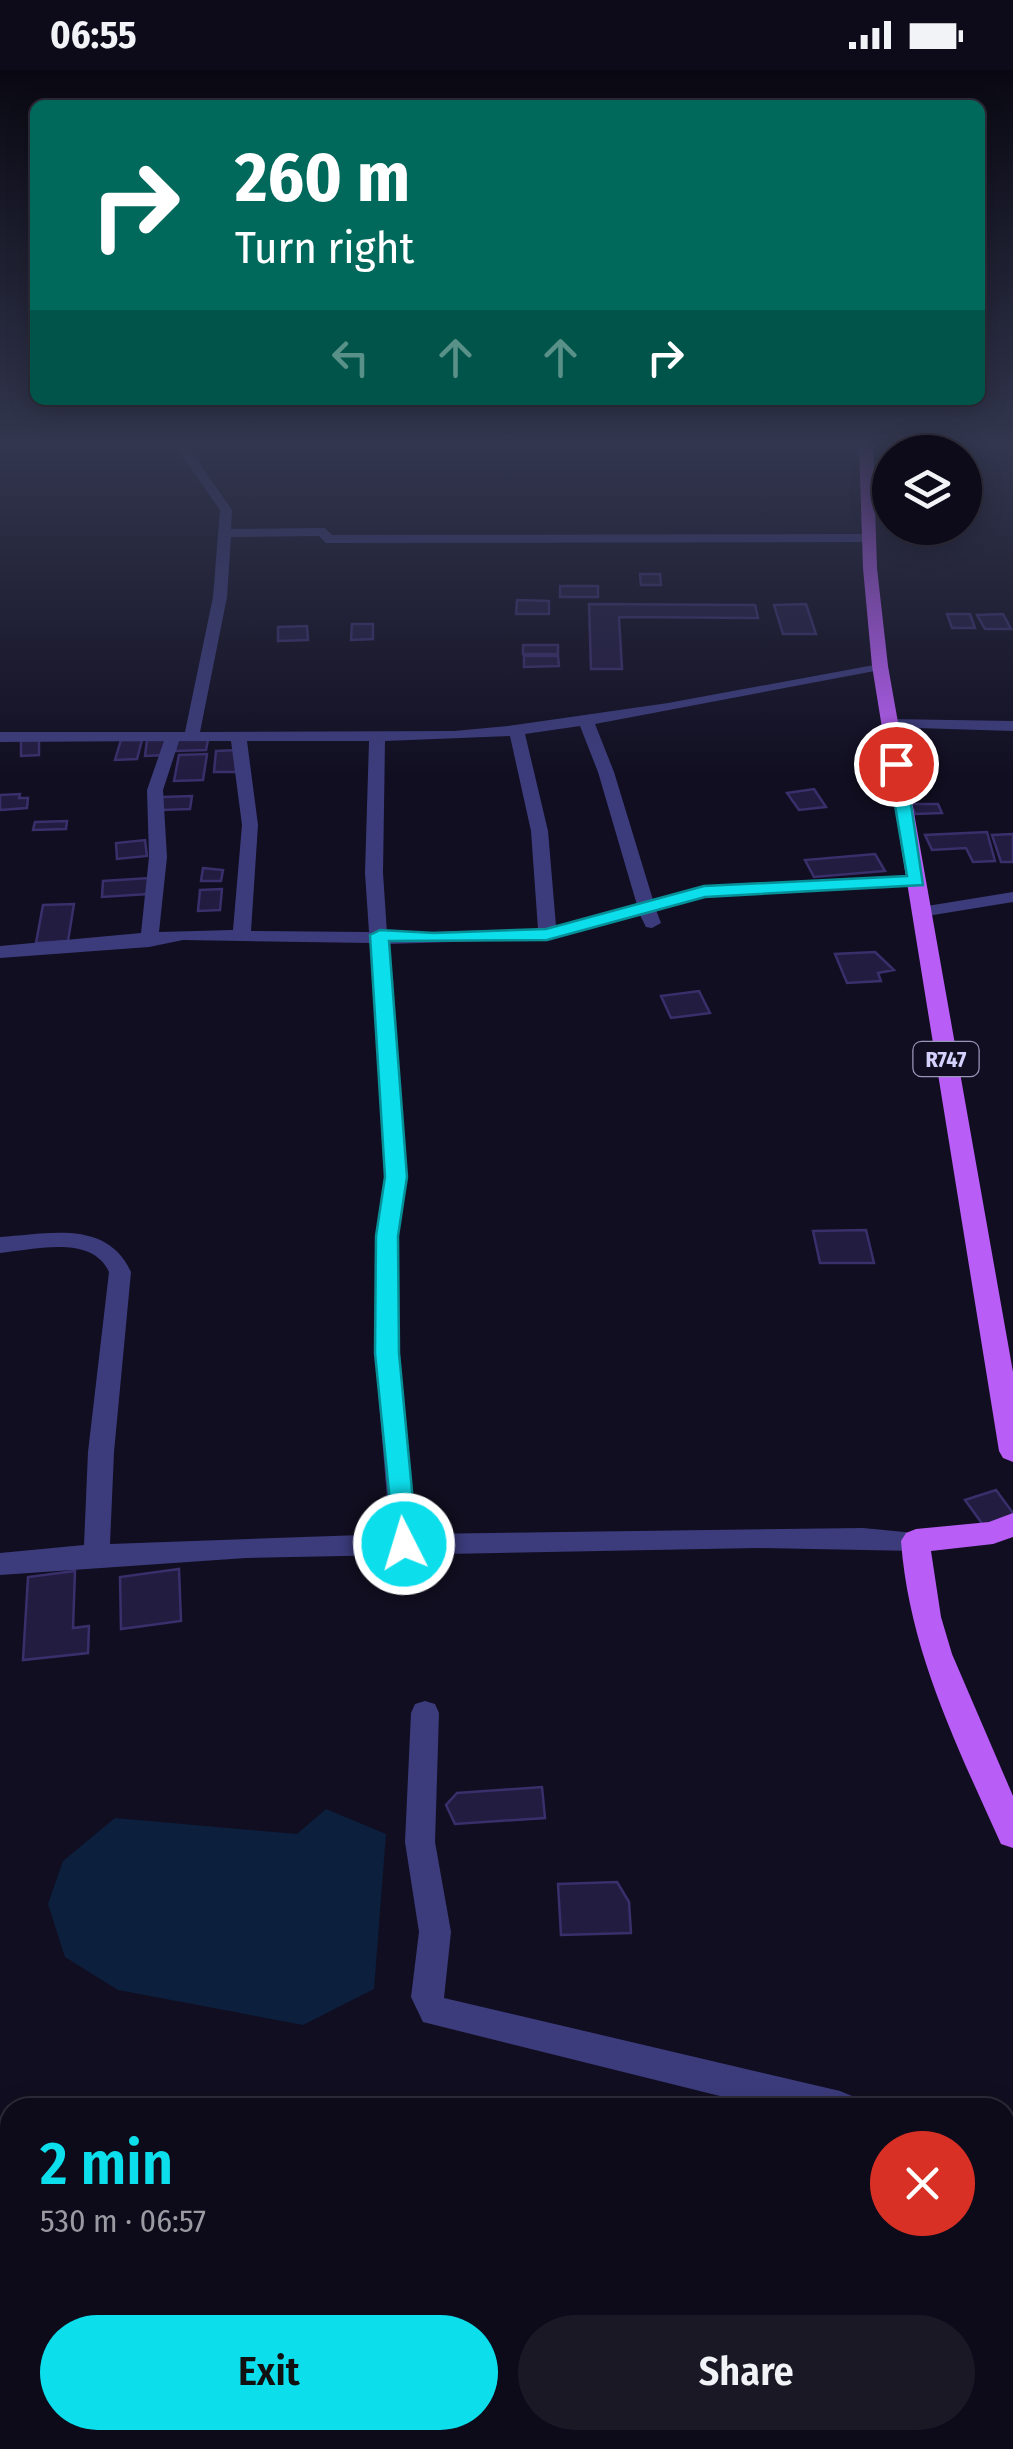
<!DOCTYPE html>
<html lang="en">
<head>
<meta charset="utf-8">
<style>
	body { margin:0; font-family:"Fira Sans Condensed",sans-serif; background:#1b1826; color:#f1f3f6; height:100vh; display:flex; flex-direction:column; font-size:38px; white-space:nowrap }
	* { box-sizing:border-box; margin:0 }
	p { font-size:32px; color:#9a9aa2 }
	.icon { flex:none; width:55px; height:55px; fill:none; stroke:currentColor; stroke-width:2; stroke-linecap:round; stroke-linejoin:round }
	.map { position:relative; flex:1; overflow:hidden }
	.drawer { position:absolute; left:0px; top:2028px; width:1015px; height:352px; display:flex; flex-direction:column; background:#0d0a19; border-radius:30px 30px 0 0; box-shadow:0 5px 25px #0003,0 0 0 2px #2d2b38 }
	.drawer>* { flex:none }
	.banner { position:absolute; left:30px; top:30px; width:955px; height:305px; border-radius:15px; box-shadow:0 5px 25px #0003,0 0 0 2px #2d2b38; background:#00695c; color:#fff; overflow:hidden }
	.fabs { position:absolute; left:872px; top:365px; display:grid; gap:20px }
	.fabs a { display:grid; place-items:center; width:110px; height:110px; border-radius:50%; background:#0d0a19; box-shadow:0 5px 25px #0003,0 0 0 2px #2d2b38; font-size:50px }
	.pin { position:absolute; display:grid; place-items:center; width:85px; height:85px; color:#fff; margin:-42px; border:5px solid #fff; border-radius:50%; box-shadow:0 2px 10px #0007 }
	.me { position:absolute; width:110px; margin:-55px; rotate:355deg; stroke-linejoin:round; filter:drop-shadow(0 0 8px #0008) }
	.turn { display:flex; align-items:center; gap:35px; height:210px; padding:0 40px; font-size:45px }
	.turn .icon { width:130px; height:130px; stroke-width:2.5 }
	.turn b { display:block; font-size:70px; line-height:85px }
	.lanes { display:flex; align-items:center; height:95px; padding:0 40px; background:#0003; justify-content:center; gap:50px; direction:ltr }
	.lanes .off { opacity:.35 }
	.round { display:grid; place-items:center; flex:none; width:105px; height:105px; border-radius:52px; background:#1b1826 }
	.head { display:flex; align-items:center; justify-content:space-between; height:170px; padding:0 40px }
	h1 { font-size:60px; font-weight:600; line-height:75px; color:#0ddeec }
	.button { display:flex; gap:20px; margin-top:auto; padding:20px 40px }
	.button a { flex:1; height:115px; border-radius:60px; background:#0ddeec; color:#111; font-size:40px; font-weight:600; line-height:115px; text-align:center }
	.button a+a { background:#1b1826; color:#f1f3f6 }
	.status { display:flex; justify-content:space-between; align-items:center; height:70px; padding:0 50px; background:#0d0a19; direction:ltr }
	.status svg { height:28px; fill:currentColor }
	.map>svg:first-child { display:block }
	.water { fill:#0c1f3c }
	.building { fill:#221c41; stroke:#392f6b; stroke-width:2.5 }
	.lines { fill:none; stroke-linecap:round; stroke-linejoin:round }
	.minor { fill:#3c3c7d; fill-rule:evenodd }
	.primary { fill:#b85ef6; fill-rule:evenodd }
	.route { fill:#0ddeec; stroke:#089099; stroke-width:2.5 }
	.labels { text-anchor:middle; stroke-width:10; stroke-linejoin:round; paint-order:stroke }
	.shield { fill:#110e21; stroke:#9a96ba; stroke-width:2.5 }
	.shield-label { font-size:22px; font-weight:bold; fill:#d4d1fc }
</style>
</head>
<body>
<div class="status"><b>06:55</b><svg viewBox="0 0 49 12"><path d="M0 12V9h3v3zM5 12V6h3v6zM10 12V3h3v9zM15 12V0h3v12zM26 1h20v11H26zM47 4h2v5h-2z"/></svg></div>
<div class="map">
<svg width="1013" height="2379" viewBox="0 0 1013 2379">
	<rect width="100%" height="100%" fill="#110e21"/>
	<path class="water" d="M326 1739 386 1764 374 1919 303 1955 118 1920 65 1887 48 1834 63 1791 115 1748 297 1764Z"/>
	<path class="building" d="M640 504H660L661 515H641Z
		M560 516H598V527H560Z
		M517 530 549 531V544H516Z
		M589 534 755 535 758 548 619 547 622 599H591Z
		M806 534 816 564H783L774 535Z
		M947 544H970L975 558H952Z
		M1003 544 1011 559H985L977 545Z
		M352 554H373V569L351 570Z
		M307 556 308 570 278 571V557Z
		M523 575H558V584H523Z
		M524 586H558L559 596 524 597Z
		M39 669V685L21 686V670Z
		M121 670H142L137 689 115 690Z
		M147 670H168L166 685 145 686Z
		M177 670H208L206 680 175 681Z
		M237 680 236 702H214L216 681Z
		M207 684 203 710 174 711 179 685Z
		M814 719 826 737 799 740 787 723Z
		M20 724 19 728H28L27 738 0 740V725Z
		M192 726 190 739 161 740 162 727Z
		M911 734H938L942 743 915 744Z
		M67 751 66 759 33 760 35 752Z
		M987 762 995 791 973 792 966 778 932 780 925 765Z
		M1013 764V792H1001L992 765Z
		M145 770 147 786 117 789 116 773Z
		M875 784 885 801 814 807 805 790Z
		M203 798 223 800 221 811H201Z
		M149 808 148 824 102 827 103 811Z
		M222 819 220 840 198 841 200 820Z
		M74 834 68 871 36 873 43 835Z
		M875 882 894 900 878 903 881 911 847 913 835 884Z
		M699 921 710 943 671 948 661 926Z
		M866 1160 874 1193H820L813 1161Z
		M996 1420 1013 1443V1451L986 1459 965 1430Z
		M179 1499 181 1551 121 1559 120 1507Z
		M75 1501 73 1558 89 1556 88 1583 23 1590 28 1507Z
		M542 1717 545 1748 455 1754 446 1735 457 1723Z
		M617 1812 629 1832 631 1863 561 1865 558 1814Z"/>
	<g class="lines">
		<path class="minor" d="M174 374H186L232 440 231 459 325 458 332 465 869 464 876 468 869 472 326 473 319 466 231 467 227 527 200 662 454 661 508 656 668 633 885 593 887 596 880 600 595 654 614 702 653 830 704 817 916 806 925 811 922 815 705 827 656 840 661 853 652 858 646 857 640 845 547 869 388 874 407 1107 398 1167 399 1283 416 1464 863 1458 925 1464 929 1471 925 1478 916 1481 757 1478 246 1488 0 1505V1483L84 1475 88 1382 109 1202C92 1164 33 1180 0 1183V1167C48 1164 107 1149 131 1202L114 1382 110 1474 390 1464 375 1283 376 1167 385 1107 370 873 183 870 149 877 0 888V876L141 863 149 787 147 720 164 671 0 672V662H185L213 527 220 440ZM580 656 598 702 637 835 556 856 548 761 525 664ZM510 666 531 761 538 859 387 863 383 803 385 671ZM179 671H231L242 755 233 860 159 862 167 787 163 720ZM247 671H369L365 803 369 862 251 861 258 755Z
			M890 649 1013 651V661L885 657 882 654Z
			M1013 822V832L921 847 912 842 921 837Z
			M425 1631 435 1634 439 1643 435 1772 451 1862 444 1928 840 2021 852 2026 857 2038H768L423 1952 411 1927 419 1862 405 1772 411 1643 415 1634Z
			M1013 2091V2125L1005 2126V2092Z
			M0 2310 10 2312V2350L0 2348Z
			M252 2370H412L416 2379H256Z"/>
		<path class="primary" d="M859 374H873L877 498 888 596 1013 1302V1392L1003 1388 999 1381 872 596 863 498Z
			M1013 1443V1467L993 1474 931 1481 941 1547 952 1584 1013 1726V1778L1001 1774C957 1676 909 1580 901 1471L906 1463 916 1459 989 1452Z"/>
	</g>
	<linearGradient id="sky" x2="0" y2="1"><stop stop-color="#090812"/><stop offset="0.53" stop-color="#32364e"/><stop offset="1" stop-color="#32364e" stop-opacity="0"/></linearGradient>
	<rect width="1013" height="707" fill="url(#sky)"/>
	<path class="route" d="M896 689 905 694 923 815 705 827 547 870 389 871 407 1107 398 1166 399 1283 417 1474 404 1485 395 1482 375 1283 376 1166 385 1107 370 865 380 860 434 863 546 859 704 816 907 806 888 694Z"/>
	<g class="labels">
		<rect class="shield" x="913.5" y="972" width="65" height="34" rx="8"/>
		<g class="shield-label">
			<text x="946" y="997">R747</text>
		</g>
	</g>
</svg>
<div class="fabs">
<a><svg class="icon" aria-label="layers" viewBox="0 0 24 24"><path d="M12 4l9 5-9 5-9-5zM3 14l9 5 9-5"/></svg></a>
</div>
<div class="pin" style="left:896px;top:694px;background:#d93025"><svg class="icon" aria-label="arrive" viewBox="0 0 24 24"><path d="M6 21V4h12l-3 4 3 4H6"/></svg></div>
<svg class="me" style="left:404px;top:1474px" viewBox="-20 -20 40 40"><circle r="17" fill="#0ddeec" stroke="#fff" stroke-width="3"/><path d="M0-11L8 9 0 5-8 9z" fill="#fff"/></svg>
<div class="banner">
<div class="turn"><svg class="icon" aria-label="right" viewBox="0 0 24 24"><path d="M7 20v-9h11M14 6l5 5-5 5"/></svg><div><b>260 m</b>Turn right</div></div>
<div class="lanes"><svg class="icon off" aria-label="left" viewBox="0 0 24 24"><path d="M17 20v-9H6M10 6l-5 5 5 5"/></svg><svg class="icon off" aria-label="ahead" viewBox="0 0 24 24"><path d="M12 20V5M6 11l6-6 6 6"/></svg><svg class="icon off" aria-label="ahead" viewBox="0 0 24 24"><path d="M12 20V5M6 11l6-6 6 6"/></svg><svg class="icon" aria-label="right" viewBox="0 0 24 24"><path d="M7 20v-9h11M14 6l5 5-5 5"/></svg></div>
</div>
<section class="drawer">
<div class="head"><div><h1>2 min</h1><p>530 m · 06:57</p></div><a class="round" style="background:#d93025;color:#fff"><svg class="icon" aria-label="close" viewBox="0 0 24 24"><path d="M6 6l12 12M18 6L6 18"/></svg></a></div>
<div class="button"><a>Exit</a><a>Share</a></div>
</section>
</div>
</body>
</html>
